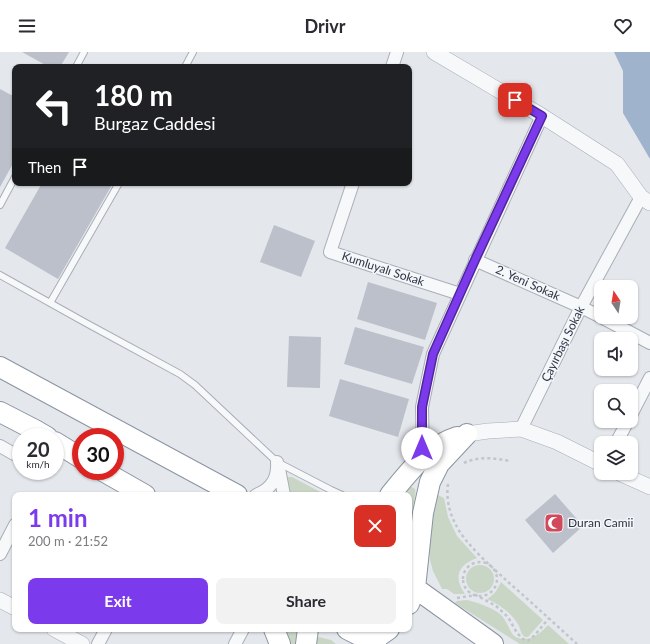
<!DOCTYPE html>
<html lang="en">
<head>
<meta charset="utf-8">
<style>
	body { margin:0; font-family:Lato,sans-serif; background:#f2f2f3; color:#2b2b33; height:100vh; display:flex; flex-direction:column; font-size:15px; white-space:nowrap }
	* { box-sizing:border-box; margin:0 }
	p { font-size:13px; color:#7c7c81 }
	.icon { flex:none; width:22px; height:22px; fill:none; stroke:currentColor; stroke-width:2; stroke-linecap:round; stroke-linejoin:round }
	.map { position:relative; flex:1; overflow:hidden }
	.sheet { position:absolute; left:12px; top:440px; width:400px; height:140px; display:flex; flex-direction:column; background:#fff; border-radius:8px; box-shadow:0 1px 3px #0004 }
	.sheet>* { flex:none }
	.hud { position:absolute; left:12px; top:12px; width:400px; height:122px; border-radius:8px; box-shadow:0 1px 3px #0004; background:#202124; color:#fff; overflow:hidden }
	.needle { width:26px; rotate:348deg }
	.controls { position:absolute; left:594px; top:228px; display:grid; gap:8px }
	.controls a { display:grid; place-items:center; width:44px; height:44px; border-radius:8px; background:#fff; box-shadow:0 1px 3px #0004; font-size:20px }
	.speed { position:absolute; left:12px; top:376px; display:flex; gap:8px; font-size:20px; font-weight:700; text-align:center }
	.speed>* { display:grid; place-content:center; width:52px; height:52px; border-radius:50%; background:#fff; box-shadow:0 1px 3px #0004; line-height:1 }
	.speed small { font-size:10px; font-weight:400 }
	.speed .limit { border:6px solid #d22; background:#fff; color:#111 }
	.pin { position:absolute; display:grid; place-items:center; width:34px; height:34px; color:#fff; margin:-17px; border-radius:8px; box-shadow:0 2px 6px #0006 }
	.me { position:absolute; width:44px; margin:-22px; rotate:0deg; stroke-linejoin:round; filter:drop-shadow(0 0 3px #0008) }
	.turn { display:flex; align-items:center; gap:14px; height:84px; padding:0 16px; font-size:18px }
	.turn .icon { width:52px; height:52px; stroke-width:2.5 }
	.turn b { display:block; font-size:28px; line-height:34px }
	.then { display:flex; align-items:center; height:38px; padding:0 16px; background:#0003; gap:8px; font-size:15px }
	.round { display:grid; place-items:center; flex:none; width:42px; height:42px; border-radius:8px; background:#f2f2f3 }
	.head { display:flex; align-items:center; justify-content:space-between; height:68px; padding:0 16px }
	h1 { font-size:24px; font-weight:700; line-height:30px; color:#7c3aed }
	.button { display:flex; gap:8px; margin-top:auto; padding:8px 16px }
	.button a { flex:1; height:46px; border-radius:8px; background:#7c3aed; color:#fff; font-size:16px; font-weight:700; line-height:46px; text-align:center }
	.button a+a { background:#f2f2f3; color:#2b2b33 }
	header { display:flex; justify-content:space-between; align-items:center; height:52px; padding:0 16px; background:#fff; font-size:18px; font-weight:700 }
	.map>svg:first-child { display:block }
	.green { fill:#c9d6c5 }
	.water { fill:#9fb4cc }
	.building { fill:#bbc0ca }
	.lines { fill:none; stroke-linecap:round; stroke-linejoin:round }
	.service-casing { stroke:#a9aeb7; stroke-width:8 }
	.minor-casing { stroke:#a9aeb7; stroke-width:14 }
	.tertiary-casing { stroke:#a9aeb7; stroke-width:16 }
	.trunk-casing { stroke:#8b94a3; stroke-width:22 }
	.path { stroke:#c2c5cb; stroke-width:2.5; stroke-dasharray:3 3; stroke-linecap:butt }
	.service { stroke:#f7f8fa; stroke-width:6 }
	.minor { stroke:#f7f8fa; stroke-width:12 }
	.tertiary { stroke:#f7f8fa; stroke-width:15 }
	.trunk { stroke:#fff; stroke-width:20 }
	.route-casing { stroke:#51269a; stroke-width:10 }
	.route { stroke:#7c3aed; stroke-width:7 }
	.labels { text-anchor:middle; stroke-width:3; stroke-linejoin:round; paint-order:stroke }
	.street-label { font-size:12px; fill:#2b3445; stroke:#f4f6f9 }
	.poi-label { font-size:12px; fill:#2b3445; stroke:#f4f6f9; text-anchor:start }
</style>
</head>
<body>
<header><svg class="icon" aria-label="menu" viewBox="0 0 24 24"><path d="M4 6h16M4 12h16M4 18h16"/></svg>Drivr<svg class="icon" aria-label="heart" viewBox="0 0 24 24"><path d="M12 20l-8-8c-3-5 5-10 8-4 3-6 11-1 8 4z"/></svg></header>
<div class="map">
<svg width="650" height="592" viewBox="0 0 650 592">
	<rect width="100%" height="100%" fill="#e4e7ec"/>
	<path class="green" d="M287 425H292L326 443H288L285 428Z
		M412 435C413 436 414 436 415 437 417 442 410 465 409 471V443H402L408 436Z
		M438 443 444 446 448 465 457 484 477 506C458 513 453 525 465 542H454L447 537H442L433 519 430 508 429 492 433 454Z
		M466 527a14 14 0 1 1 28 0a14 14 0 1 1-28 0Z
		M501 530 543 568 528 585H525C521 582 521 579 519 574 512 561 500 553 487 547 495 542 497 538 501 530Z
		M467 548C476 550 494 556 501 563 507 569 509 578 514 584 527 592 539 583 548 573L569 592H520L455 551 457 549Z
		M279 577H297L295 592H286Z
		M319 585 331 588 336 592H314L315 588Z"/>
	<path class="water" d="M614 0H650V107L623 61V19Z"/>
	<path class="building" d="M22 0H69L60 15H49Z
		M0 37 15 45V108L0 135Z
		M42 131H113L58 227 5 196Z
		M274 173 315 189 301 225 260 210Z
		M368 230 437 251 425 288 357 267Z
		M355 275 424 295 412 332 344 312Z
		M289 284 321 285 320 336 287 335Z
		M340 327 409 347 398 385 329 364Z
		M555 442 583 474 553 501 525 468Z"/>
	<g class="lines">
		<g class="service-casing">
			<path id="service" d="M76 15 84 0
				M185 15 193 0
				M0 153 15 125
				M0 223 86 271 180 322 195 333 277 410 331 438 342 443
				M50 251 119 131"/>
		</g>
		<g class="minor-casing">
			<path id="minor" d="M392 15 397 0
				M353 131 330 200 460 242
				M475 208 581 255 601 265
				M601 265 650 291
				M631 363 650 326
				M521 377 581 255 641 145
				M616 391 628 369
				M0 394 14 402H21
				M423 406 422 355 433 302 542 64
				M279 417 284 443
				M256 443C272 437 278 426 277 410
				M0 502 15 473
				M98 592 106 577
				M235 592 243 577"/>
		</g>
		<g class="tertiary-casing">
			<path id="tertiary" d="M434 0 542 64 617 112 641 145 650 151
				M467 382 488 379 521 377 557 390 601 412
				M619 421 650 435
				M0 548 15 556
				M54 577 82 592"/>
		</g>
		<g class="trunk-casing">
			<path id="trunk" d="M0 315 237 443
				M0 360 35 378 47 385
				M55 390 81 406
				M103 419 145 443
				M390 443C409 420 428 394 457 385
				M409 533 415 536 493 592
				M409 552 415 536 423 461 430 430 439 412 467 382
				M274 577 280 592
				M347 577 376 592
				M306 592 308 577
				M368 592 389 577"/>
		</g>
		<path class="path" d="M464 411C478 404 495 406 510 409
			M448 432C446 446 449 460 456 473 465 492 491 514 507 529 531 550 554 571 577 592
			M463 527a17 17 0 1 1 34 0a17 17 0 1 1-34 0Z
			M457 546 476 543 496 554 508 565 517 581 523 587 528 589 534 584 549 566"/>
		<use href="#service" class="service"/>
		<use href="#minor" class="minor"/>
		<use href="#tertiary" class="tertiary"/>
		<use href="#trunk" class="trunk"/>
	</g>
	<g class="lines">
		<g class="route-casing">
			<path id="route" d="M422 396V355L433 302 475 208 542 64 515 48"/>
		</g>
		<use href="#route" class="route"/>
	</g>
	<defs>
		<g id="mosque-square" transform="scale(1)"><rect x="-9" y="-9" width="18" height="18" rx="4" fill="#d1495b" stroke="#f4f6f9"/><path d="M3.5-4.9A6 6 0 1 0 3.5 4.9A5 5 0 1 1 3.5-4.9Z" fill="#fff"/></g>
	</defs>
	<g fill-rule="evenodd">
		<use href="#mosque-square" x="554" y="471"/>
	</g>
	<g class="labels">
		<g class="street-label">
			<text transform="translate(383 217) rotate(18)" y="4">Kumluyalı Sokak</text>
			<text transform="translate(528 231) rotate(24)" y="4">2. Yeni Sokak</text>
			<text transform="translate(563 292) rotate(-64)" y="4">Çayırbaşı Sokak</text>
		</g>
		<g class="poi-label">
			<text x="568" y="475">Duran Camii</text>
		</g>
	</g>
</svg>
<div class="controls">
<a><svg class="needle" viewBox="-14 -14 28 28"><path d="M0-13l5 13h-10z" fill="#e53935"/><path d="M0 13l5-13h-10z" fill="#7c7c81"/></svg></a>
<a><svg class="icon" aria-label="sound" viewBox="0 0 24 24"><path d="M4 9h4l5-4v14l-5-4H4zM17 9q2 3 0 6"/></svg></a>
<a><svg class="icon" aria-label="search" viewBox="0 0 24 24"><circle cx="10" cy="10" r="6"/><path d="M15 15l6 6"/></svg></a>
<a><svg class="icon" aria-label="layers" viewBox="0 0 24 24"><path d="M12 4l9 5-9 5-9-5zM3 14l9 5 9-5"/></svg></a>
</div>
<div class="speed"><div>20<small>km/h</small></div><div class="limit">30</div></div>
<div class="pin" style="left:515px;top:48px;background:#d93025"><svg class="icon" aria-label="arrive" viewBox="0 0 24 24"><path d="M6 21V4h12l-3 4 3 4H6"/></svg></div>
<svg class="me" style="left:422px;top:396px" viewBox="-20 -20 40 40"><circle r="19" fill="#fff"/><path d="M0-13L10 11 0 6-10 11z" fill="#7c3aed"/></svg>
<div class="hud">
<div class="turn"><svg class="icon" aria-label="left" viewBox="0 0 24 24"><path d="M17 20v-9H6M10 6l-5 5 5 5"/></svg><div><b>180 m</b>Burgaz Caddesi</div></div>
<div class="then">Then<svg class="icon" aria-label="arrive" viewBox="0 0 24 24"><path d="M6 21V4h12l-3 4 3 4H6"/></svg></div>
</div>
<section class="sheet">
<div class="head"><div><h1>1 min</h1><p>200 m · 21:52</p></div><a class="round" style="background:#d93025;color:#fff"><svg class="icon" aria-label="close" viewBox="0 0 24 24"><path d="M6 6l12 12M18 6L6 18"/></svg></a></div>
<div class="button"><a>Exit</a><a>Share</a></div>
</section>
</div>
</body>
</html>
